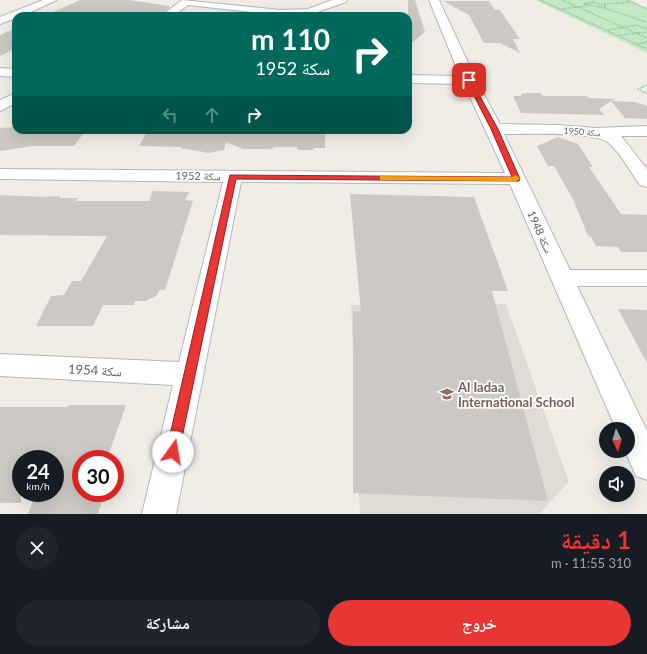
<!DOCTYPE html>
<html lang="ar">
<head>
<meta charset="utf-8">
<style>
	body { margin:0; font-family:Lato,"Noto Naskh Arabic",sans-serif; background:#20242c; color:#f1f3f6; direction:rtl; height:100vh; display:flex; flex-direction:column; font-size:15px; white-space:nowrap }
	* { box-sizing:border-box; margin:0 }
	p { font-size:13px; color:#9ea1a6 }
	.icon { flex:none; width:22px; height:22px; fill:none; stroke:currentColor; stroke-width:2; stroke-linecap:round; stroke-linejoin:round }
	.map { position:relative; height:514px; overflow:hidden; direction:ltr }
	.drawer { display:flex; flex-direction:column; background:#171b24; flex:1 }
	.drawer>* { flex:none }
	.hud { position:absolute; left:12px; top:12px; width:400px; height:122px; border-radius:12px; box-shadow:0 4px 16px #0002; direction:rtl; background:#00695c; color:#fff; overflow:hidden }
	.needle { width:26px; rotate:175deg }
	.controls { position:absolute; left:599px; top:422px; display:grid; gap:8px }
	.controls a { display:grid; place-items:center; width:36px; height:36px; border-radius:50%; background:#171b24; box-shadow:0 4px 16px #0002; font-size:20px }
	.speed { position:absolute; left:12px; top:450px; display:flex; gap:8px; font-size:20px; font-weight:700; text-align:center }
	.speed>* { display:grid; place-content:center; width:52px; height:52px; border-radius:50%; background:#171b24; box-shadow:0 4px 16px #0002; line-height:1 }
	.speed small { font-size:10px; font-weight:400 }
	.speed .limit { border:6px solid #d22; background:#fff; color:#111 }
	.pin { position:absolute; display:grid; place-items:center; width:34px; height:34px; color:#fff; margin:-17px; border-radius:8px; box-shadow:0 2px 6px #0006 }
	.me { position:absolute; width:44px; margin:-22px; rotate:13deg; stroke-linejoin:round; filter:drop-shadow(0 0 3px #0008) }
	.turn { display:flex; align-items:center; gap:14px; height:84px; padding:0 16px; font-size:18px }
	.turn .icon { width:52px; height:52px; stroke-width:2.5 }
	.turn b { display:block; font-size:28px; line-height:34px }
	.lanes { display:flex; align-items:center; height:38px; padding:0 16px; background:#0003; justify-content:center; gap:20px; direction:ltr }
	.lanes .off { opacity:.35 }
	.round { display:grid; place-items:center; flex:none; width:42px; height:42px; border-radius:21px; background:#20242c }
	.overview { display:flex; align-items:center; justify-content:space-between; height:68px; padding:0 16px }
	h1 { font-size:24px; font-weight:700; line-height:30px; color:#e93534 }
	.primary-button { display:flex; gap:8px; margin-top:auto; padding:8px 16px }
	.primary-button a { flex:1; height:46px; border-radius:24px; background:#e93534; color:#fff; font-size:16px; font-weight:700; line-height:46px; text-align:center }
	.primary-button a+a { background:#20242c; color:#f1f3f6 }
	.map>svg:first-child { display:block }
	.education { fill:#e0dcd5 }
	.green { fill:#c6e7c3 }
	.building { fill:#ccc8c4 }
	.lines { fill:none; stroke-linecap:round; stroke-linejoin:round }
	.minor-casing { stroke:#b4b7bb; stroke-width:2 }
	.path { stroke:#9dc8a6; stroke-width:1.5; stroke-dasharray:2 1; stroke-linecap:butt }
	.minor { fill:#fff; fill-rule:evenodd }
	.route { fill:#e93534; stroke:#972222 }
	.slow { fill:#f59e0b }
	.labels { text-anchor:middle; stroke-width:3.5; stroke-linejoin:round; paint-order:stroke }
	.far-street-label { font-size:9px; fill:#5e6267; stroke:#fff }
	.street-label { font-size:11px; fill:#5e6267; stroke:#fff }
	.near-street-label { font-size:13px; fill:#5e6267; stroke:#fff }
	.near-education-label { font-size:13px; font-weight:bold; fill:#785e54; stroke:#fff; text-anchor:start }
</style>
</head>
<body>
<div class="map">
<svg width="647" height="514" viewBox="0 0 647 514">
	<rect width="100%" height="100%" fill="#f0ede7"/>
	<path class="education" d="M506 304 569 482 539 514H360L351 305Z"/>
	<path class="green" d="M535 0H629L647 8V53Z"/>
	<path class="building" d="M80 0H129L169 6V8L160 16H44Z
		M408 0H415L425 32 408 46Z
		M443 1H489L495 10H500L520 39H513L520 53 500 43H484L469 15Z
		M16 28V48L0 56V35Z
		M527 93H541L543 96H586L589 98 616 99 611 101 635 102 647 106V119L625 118 611 101 599 109 604 115 521 113 513 96H521V94Z
		M16 127V130H86L74 146H33L0 151V128Z
		M148 130 325 131V148H314L313 150H298L297 147H274L271 149H243L226 142 224 150 209 153 181 148 182 147 139 146Z
		M558 137 578 144 593 167H589L621 214 647 215V252H621L618 247 596 246 591 237 588 236 574 201 554 166H548L537 146Z
		M153 191 189 192 185 200 193 201 165 290H160L156 296 145 301H135L133 305H103L93 326H36L51 296 64 295 72 281H81L107 236 0 235V195L43 197 60 196V198H78L76 201H149Z
		M350 194 474 197 508 291H492L548 501 353 493V311L361 312Z
		M618 309 647 310V363Z
		M69 405H126L107 459H81V493H104L98 514H28L36 493H55V459H21V503H0V407H68Z"/>
	<g class="lines">
		<g class="minor-casing">
			<path id="minor" d="M43 0H57L22 16H16V18L0 24V17Z
				M182 0 280 10 308 9 332 0H347L346 2 309 15 287 16 188 5 173 16H161Z
				M429 0H439L476 80 500 124 557 125 596 128 647 126V136H621L647 169V187L640 185C630 171 621 154 609 143 596 131 524 134 504 134L570 270H647V286H577L647 431V480L636 476 625 451H628V429H616L510 184 241 182 176 514H142L173 385 0 376V354L179 362 223 182 0 179V169L505 173 464 84 408 83V75L460 76Z
				M0 68 16 69V77L0 76Z
				M16 93V103L0 111V100Z"/>
		</g>
		<path class="path" d="M540 0 647 49
			M562 0 647 38
			M627 0 647 9
			M592 2 606 6 604 8 584 4Z
			M604 4 631 2
			M604 8 647 22
			M562 9 587 6
			M608 30 637 25 647 29
			M620 35 647 32
			M637 44 647 42
			M647 85 638 89 647 94"/>
		<use href="#minor" class="minor"/>
	</g>
	<path class="route" d="M469 78 471 80 498 129 520 179 519 181 236 179 179 452 177 456 173 458 168 456 166 452 230 175 512 177 491 129 466 80Z"/>
	<path class="slow" d="M380 176 512 177 516 175 520 179 516 181 383 180H380Z"/>
	<defs>
		<g id="school-bare" transform="scale(1.08)"><path d="M0-5L7-2L0 1L-7-2ZM-4 1L0 2.5L4 1V4Q0 6-4 4Z" fill="#8d6e63" stroke="#fff" stroke-width="2.5" paint-order="stroke"/></g>
	</defs>
	<g fill-rule="evenodd">
		<use href="#school-bare" x="447" y="394"/>
	</g>
	<g class="labels">
		<g class="far-street-label">
			<text transform="translate(582 132) rotate(4)" y="3">سكة 1950</text>
		</g>
		<g class="street-label">
			<text transform="translate(198 176) rotate(1)" y="4">سكة 1952</text>
			<text transform="translate(540 232) rotate(66)" y="4">سكة 1948</text>
		</g>
		<g class="near-street-label">
			<text transform="translate(95 370) rotate(3)" y="5">سكة 1954</text>
		</g>
		<g class="near-education-label">
			<text x="458" y="392">Al Iadaa<tspan x="458" dy="15">International School</tspan></text>
		</g>
	</g>
</svg>
<div class="controls">
<a><svg class="needle" viewBox="-14 -14 28 28"><path d="M0-13l5 13h-10z" fill="#e53935"/><path d="M0 13l5-13h-10z" fill="#9ea1a6"/></svg></a>
<a><svg class="icon" aria-label="sound" viewBox="0 0 24 24"><path d="M4 9h4l5-4v14l-5-4H4zM17 9q2 3 0 6"/></svg></a>
</div>
<div class="speed"><div>24<small>km/h</small></div><div class="limit">30</div></div>
<div class="pin" style="left:469px;top:80px;background:#d93025"><svg class="icon" aria-label="arrive" viewBox="0 0 24 24"><path d="M6 21V4h12l-3 4 3 4H6"/></svg></div>
<svg class="me" style="left:173px;top:452px" viewBox="-20 -20 40 40"><circle r="19" fill="#fff"/><path d="M0-13L10 11 0 6-10 11z" fill="#e93534"/></svg>
<div class="hud">
<div class="turn"><svg class="icon" aria-label="right" viewBox="0 0 24 24"><path d="M7 20v-9h11M14 6l5 5-5 5"/></svg><div><b>110 m</b>سكة 1952</div></div>
<div class="lanes"><svg class="icon off" aria-label="left" viewBox="0 0 24 24"><path d="M17 20v-9H6M10 6l-5 5 5 5"/></svg><svg class="icon off" aria-label="ahead" viewBox="0 0 24 24"><path d="M12 20V5M6 11l6-6 6 6"/></svg><svg class="icon" aria-label="right" viewBox="0 0 24 24"><path d="M7 20v-9h11M14 6l5 5-5 5"/></svg></div>
</div>
</div>
<section class="drawer">
<div class="overview"><div><h1>1 دقيقة</h1><p>310 m · 11:55</p></div><a class="round"><svg class="icon" aria-label="close" viewBox="0 0 24 24"><path d="M6 6l12 12M18 6L6 18"/></svg></a></div>
<div class="primary-button"><a>خروج</a><a>مشاركة</a></div>
</section>
</body>
</html>
